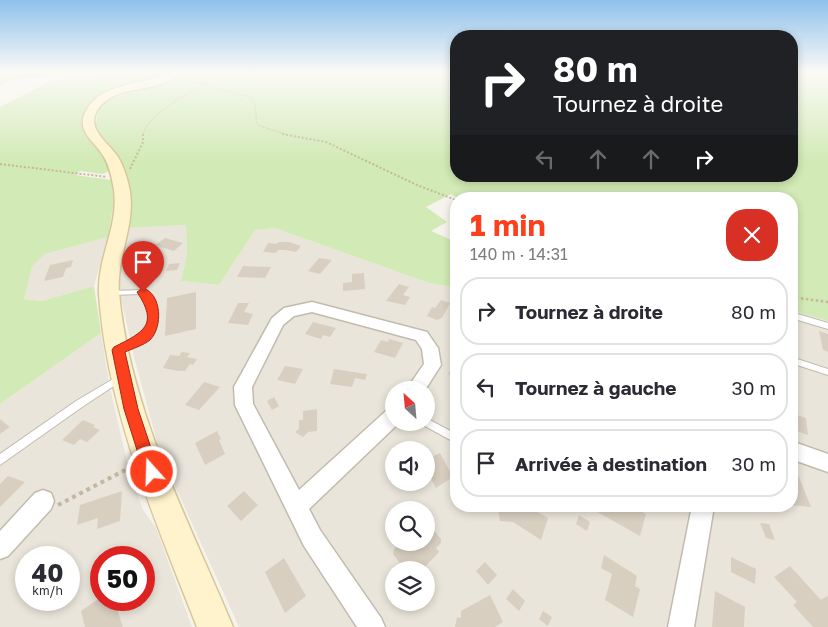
<!DOCTYPE html>
<html lang="fr">
<head>
<meta charset="utf-8">
<style>
	body { margin:0; font-family:"Golos Text",sans-serif; background:#f7f7f7; color:#2b2b33; height:100vh; display:flex; flex-direction:column; font-size:19px; white-space:nowrap }
	* { box-sizing:border-box; margin:0 }
	p { font-size:16px; color:#7c7c81 }
	.icon { flex:none; width:28px; height:28px; fill:none; stroke:currentColor; stroke-width:2; stroke-linecap:round; stroke-linejoin:round }
	.map { position:relative; flex:1; overflow:hidden }
	.details { position:absolute; left:450px; top:192px; width:348px; height:320px; display:flex; flex-direction:column; background:#fff; border-radius:20px; box-shadow:0 2px 8px #0003 }
	.details>* { flex:none }
	.hud { position:absolute; left:450px; top:30px; width:348px; height:152px; border-radius:20px; box-shadow:0 2px 8px #0003; background:#202124; color:#fff; overflow:hidden }
	.needle { width:32px; rotate:334deg }
	.fabs { position:absolute; left:385px; top:381px; display:grid; gap:10px }
	.fabs a { display:grid; place-items:center; width:50px; height:50px; border-radius:50%; background:#fff; box-shadow:0 2px 8px #0003; font-size:25px }
	.speed { position:absolute; left:15px; top:546px; display:flex; gap:10px; font-size:25px; font-weight:700; text-align:center }
	.speed>* { display:grid; place-content:center; width:65px; height:65px; border-radius:50%; background:#fff; box-shadow:0 2px 8px #0003; line-height:1 }
	.speed small { font-size:12px; font-weight:400 }
	.speed .limit { border:8px solid #d22; background:#fff; color:#111 }
	.pin { position:absolute; display:grid; place-items:center; width:42px; height:42px; color:#fff; margin:-51px -21px; border-radius:50% 50% 50% 0; rotate:-45deg; box-shadow:0 0 5px #0007 }
	.pin .icon { rotate:45deg }
	.me { position:absolute; width:55px; margin:-28px; rotate:340deg; stroke-linejoin:round; filter:drop-shadow(0 0 4px #0008) }
	.turn { display:flex; align-items:center; gap:18px; height:105px; padding:0 20px; font-size:22px }
	.turn .icon { width:65px; height:65px; stroke-width:2.5 }
	.turn b { display:block; font-size:35px; line-height:42px }
	.lanes { display:flex; align-items:center; height:48px; padding:0 20px; background:#0003; justify-content:center; gap:25px; direction:ltr }
	.lanes .off { opacity:.35 }
	.round { display:grid; place-items:center; flex:none; width:52px; height:52px; border-radius:20px; background:#f7f7f7 }
	.overview { display:flex; align-items:center; justify-content:space-between; height:85px; padding:0 20px }
	h1 { font-size:30px; font-weight:700; line-height:38px; color:#fc3f1d }
	ul { padding:0; list-style:none }
	li { display:flex; align-items:center; gap:15px; height:68px; margin:0 10px 8px; padding:0 10px; border:2px solid #e1e1e2; border-radius:20px }
	li div { flex:1 }
	li b { display:block; font-size:19px }
	li em { font-style:normal }
	.map>svg:first-child { display:block }
	.residential { fill:#eae5da; fill-rule:evenodd }
	.green { fill:#d2eab5 }
	.building { fill:#d8cfc1 }
	.lines { fill:none; stroke-linecap:round; stroke-linejoin:round }
	.service-casing { stroke:#c2bbae; stroke-width:2 }
	.minor-casing { stroke:#c2bbae; stroke-width:3 }
	.secondary-casing { stroke:#d6c79b; stroke-width:3 }
	.path-far3 { stroke:#c4b79f; stroke-width:1; stroke-dasharray:1 1; stroke-linecap:butt }
	.path-far2 { stroke:#c4b79f; stroke-width:2; stroke-dasharray:2 2; stroke-linecap:butt }
	.path-far1 { stroke:#c4b79f; stroke-width:2.5; stroke-dasharray:2.5 2.5; stroke-linecap:butt }
	.path { stroke:#c4b79f; stroke-width:4; stroke-dasharray:4 4; stroke-linecap:butt }
	.service { fill:#fff; fill-rule:evenodd }
	.minor { fill:#fff; fill-rule:evenodd }
	.secondary { fill:#fff3cd; fill-rule:evenodd }
	.route { fill:#fc3f1d; stroke:#a42913 }
</style>
</head>
<body>
<div class="map">
<svg width="828" height="627" viewBox="0 0 828 627">
	<rect width="100%" height="100%" fill="#f6f3ec"/>
	<path class="residential" d="M186 225 187 254 181 281 219 285 255 230 275 228 429 283 456 288V506H791V310L828 321V627H239L160 453 134 357 117 280 126 228ZM394 390H426V422H394ZM394 450H426V482H394ZM394 510H426V542H394ZM394 570H426V602H394Z
		M108 237 94 286 42 301 24 299 32 265 45 254Z
		M101 333 110 388 128 466 143 510 156 528 192 627H0V404ZM26 558H69V600H26ZM101 558H144V600H101Z"/>
	<path class="green" d="M0 73H85L10 80 0 85Z
		M132 73H171L166 77 101 98 84 127C90 146 105 149 110 171L102 174 80 171 75 175 111 180 114 201 108 237 45 254 32 266 24 299 42 301 94 286 101 333 0 404V107L53 80 117 76Z
		M179 73H456V176H791V73H828V321L791 310V199H459L451 194 426 207 447 222 431 231 456 242V288L429 283 275 228 255 230 219 285 181 281 187 254 186 225 126 228C135 179 128 165 94 130L100 106 108 100 168 81Z"/>
	<path class="building" d="M165 238 183 243 174 251 155 245Z
		M278 242H289L301 246 296 252 285 250H278L276 253 263 252 268 243 277 244Z
		M156 256 154 265 135 268 138 259Z
		M319 258 332 260 320 274 308 271Z
		M73 260 71 267 66 268 63 277 44 281 50 265Z
		M180 263 177 270 166 271 169 264Z
		M243 266 271 267 265 278 237 277Z
		M364 273 365 289 343 291V283L352 282V274Z
		M399 284 409 287 403 295 410 297 405 305 386 301Z
		M196 292V329L165 336 167 298Z
		M441 300 450 303 442 318 437 320 427 316 432 307 435 308Z
		M238 303H249L244 312 253 314 248 325 228 323Z
		M313 322 336 328 330 337 323 335 321 339 305 334Z
		M819 331 828 334V352L823 350Z
		M389 339 403 343 395 358 374 352 381 340 388 342Z
		M182 352 190 353 187 357 197 359 193 365 190 364 185 371H178L163 368 170 355 179 356Z
		M285 366 303 369 295 384 277 380Z
		M334 369 359 373 367 374 365 380 355 378 352 387 330 384Z
		M456 369V383L448 373Z
		M204 382 220 387 199 410 185 405Z
		M274 397 279 406 272 410 267 401Z
		M317 409V431L308 432 303 437 295 432 299 429V420H303V411Z
		M791 413 806 418 808 435 791 429Z
		M0 419 10 427 0 434Z
		M83 420 95 425 93 427 100 430 87 442 80 439 74 445 62 440Z
		M217 431 221 439 219 440 225 454 205 465 195 443Z
		M440 453 453 477 436 488 426 469V459Z
		M791 472H797L811 507 791 505Z
		M8 476 25 482 0 507V484Z
		M122 491 120 521 97 529 98 518 77 525 80 505Z
		M244 491 258 505 241 521 227 506Z
		M501 506H511V509H525L530 512 532 509 548 518 541 540 513 522 500 521 498 509H501Z
		M593 506H631L646 514 640 536 592 509Z
		M579 515 590 522 587 531 576 524Z
		M426 521 441 539V543L436 548 439 552 422 570H405L393 554 394 549 401 542H426Z
		M760 523 769 524 775 540 766 538Z
		M604 555 637 576 635 586 640 589 633 617 605 600 612 574 601 568Z
		M731 557 756 569 755 584 731 572Z
		M284 558 306 596 285 613 265 572Z
		M485 562 497 575 488 585 476 571Z
		M790 566 821 600 827 596 828 597V627H813L793 605 797 602 774 577Z
		M513 589 525 601 519 611 506 599Z
		M715 591 745 607 744 627H712Z
		M490 595 503 622 495 627H455L457 617 461 618V611Z
		M101 597V600H114L123 627H85L81 611Z
		M543 611 552 617 548 626 539 619Z"/>
	<g class="lines">
		<g class="service-casing">
			<path id="service" d="M143 290H146C161 314 163 330 135 345 130 349 123 352 117 351L116 349 117 347C144 336 159 323 141 294L111 295 107 293 111 291Z
				M791 312 828 323V329L791 318Z
				M791 357 828 369V375L791 363Z
				M120 375 123 376 124 378 123 380 82 407 0 465V454L76 401Z
				M426 418 456 434V443L423 425 422 422H426Z"/>
		</g>
		<g class="minor-casing">
			<path id="minor" d="M312 302 427 332 438 348 441 365 425 390H406L424 364 422 349 416 340 312 312 294 316 283 325 252 387 253 404 299 490 387 410 394 408V422H400L309 509 320 530 381 618 385 627H357L304 546 235 405 234 387 272 318 284 308Z
				M791 441 828 454V472L791 459Z
				M43 490 51 493 54 501 51 509 8 556 0 559V531L35 493Z
				M692 506H714L694 627H668Z"/>
		</g>
		<g class="secondary-casing">
			<path id="secondary" d="M168 73H180C160 94 116 83 98 109 85 129 108 142 118 157 124 167 128 180 130 192 135 227 116 258 119 293 130 411 188 519 233 627H197C155 520 107 410 99 294 97 258 119 226 114 190 112 179 110 167 104 157 94 140 74 131 87 109 101 83 144 85 168 73Z"/>
		</g>
		<path class="path-far3" d="M193 73C202 92 237 89 251 99 257 104 256 115 256 122L260 126 288 135
			M182 80 203 83
			M143 135C146 116 189 92 206 84"/>
		<path class="path-far2" d="M282 134 326 142 417 185 456 200
			M0 164 107 177
			M130 169 143 142V134"/>
		<path class="path-far1" d="M791 297 828 302"/>
		<path class="path" d="M58 505 131 467"/>
		<use href="#service" class="service"/>
		<use href="#minor" class="minor"/>
		<use href="#secondary" class="secondary"/>
	</g>
	<linearGradient id="sky" x2="0" y2="1"><stop stop-color="#8fc1ec"/><stop offset="0.45" stop-color="#fbfaf6"/><stop offset="1" stop-color="#fbfaf6" stop-opacity="0"/></linearGradient>
	<rect width="828" height="161" fill="url(#sky)"/>
	<path class="route" d="M143 288C162 294 163 327 150 340 144 345 132 349 125 352L138 409 159 472 157 477 152 480 146 477 144 472 124 409 112 350 114 347C144 332 159 325 137 292Z"/>
</svg>
<div class="fabs">
<a><svg class="needle" viewBox="-14 -14 28 28"><path d="M0-13l5 13h-10z" fill="#e53935"/><path d="M0 13l5-13h-10z" fill="#7c7c81"/></svg></a>
<a><svg class="icon" aria-label="sound" viewBox="0 0 24 24"><path d="M4 9h4l5-4v14l-5-4H4zM17 9q2 3 0 6"/></svg></a>
<a><svg class="icon" aria-label="search" viewBox="0 0 24 24"><circle cx="10" cy="10" r="6"/><path d="M15 15l6 6"/></svg></a>
<a><svg class="icon" aria-label="layers" viewBox="0 0 24 24"><path d="M12 4l9 5-9 5-9-5zM3 14l9 5 9-5"/></svg></a>
</div>
<div class="speed"><div>40<small>km/h</small></div><div class="limit">50</div></div>
<div class="pin" style="left:143px;top:292px;background:#d93025"><svg class="icon" aria-label="arrive" viewBox="0 0 24 24"><path d="M6 21V4h12l-3 4 3 4H6"/></svg></div>
<svg class="me" style="left:152px;top:472px" viewBox="-20 -20 40 40"><circle r="17" fill="#fc3f1d" stroke="#fff" stroke-width="3"/><path d="M0-11L8 9 0 5-8 9z" fill="#fff"/></svg>
<div class="hud">
<div class="turn"><svg class="icon" aria-label="right" viewBox="0 0 24 24"><path d="M7 20v-9h11M14 6l5 5-5 5"/></svg><div><b>80 m</b>Tournez à droite</div></div>
<div class="lanes"><svg class="icon off" aria-label="left" viewBox="0 0 24 24"><path d="M17 20v-9H6M10 6l-5 5 5 5"/></svg><svg class="icon off" aria-label="ahead" viewBox="0 0 24 24"><path d="M12 20V5M6 11l6-6 6 6"/></svg><svg class="icon off" aria-label="ahead" viewBox="0 0 24 24"><path d="M12 20V5M6 11l6-6 6 6"/></svg><svg class="icon" aria-label="right" viewBox="0 0 24 24"><path d="M7 20v-9h11M14 6l5 5-5 5"/></svg></div>
</div>
<section class="details">
<div class="overview"><div><h1>1 min</h1><p>140 m · 14:31</p></div><a class="round" style="background:#d93025;color:#fff"><svg class="icon" aria-label="close" viewBox="0 0 24 24"><path d="M6 6l12 12M18 6L6 18"/></svg></a></div>
<ul>
<li><svg class="icon" aria-label="right" viewBox="0 0 24 24"><path d="M7 20v-9h11M14 6l5 5-5 5"/></svg><div><b>Tournez à droite</b></div><em>80 m</em></li>
<li><svg class="icon" aria-label="left" viewBox="0 0 24 24"><path d="M17 20v-9H6M10 6l-5 5 5 5"/></svg><div><b>Tournez à gauche</b></div><em>30 m</em></li>
<li><svg class="icon" aria-label="arrive" viewBox="0 0 24 24"><path d="M6 21V4h12l-3 4 3 4H6"/></svg><div><b>Arrivée à destination</b></div><em>30 m</em></li>
</ul>
</section>
</div>
</body>
</html>
